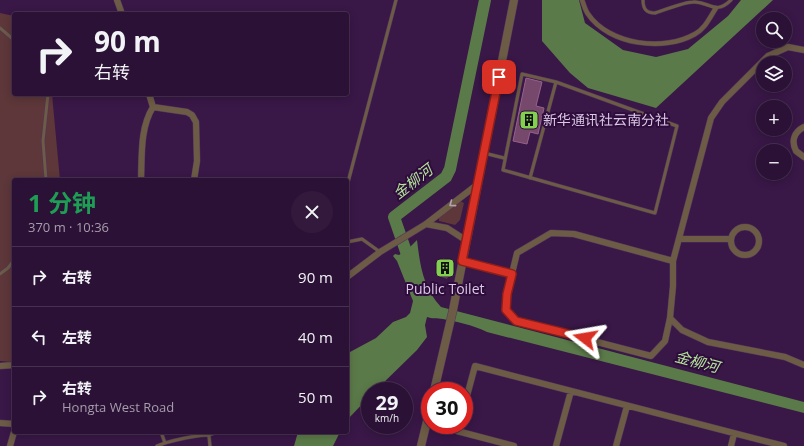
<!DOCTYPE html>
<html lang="zh">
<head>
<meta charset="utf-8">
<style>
	body { margin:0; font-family:"Open Sans","Noto Sans SC",sans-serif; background:#331a3d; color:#f1f3f6; height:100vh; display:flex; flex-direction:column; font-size:15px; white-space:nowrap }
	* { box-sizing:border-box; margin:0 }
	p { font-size:13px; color:#a69dad }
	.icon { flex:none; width:22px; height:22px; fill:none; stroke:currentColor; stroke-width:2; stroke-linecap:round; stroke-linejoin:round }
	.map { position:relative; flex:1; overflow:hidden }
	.side { position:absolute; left:12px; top:178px; width:337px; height:256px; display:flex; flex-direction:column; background:#2b1135; border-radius:4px; box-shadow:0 2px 10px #0003,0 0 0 1px #473150 }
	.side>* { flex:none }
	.guide { position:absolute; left:12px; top:12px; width:337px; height:84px; border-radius:4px; box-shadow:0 2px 10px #0003,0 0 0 1px #473150; background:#2b1135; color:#f1f3f6; overflow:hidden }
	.fabs { position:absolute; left:756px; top:12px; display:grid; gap:8px }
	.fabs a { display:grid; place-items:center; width:36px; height:36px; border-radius:50%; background:#2b1135; box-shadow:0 2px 10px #0003,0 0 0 1px #473150; font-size:20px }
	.speed { position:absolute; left:361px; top:382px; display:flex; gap:8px; font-size:20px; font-weight:700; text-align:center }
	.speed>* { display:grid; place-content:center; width:52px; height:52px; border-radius:50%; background:#2b1135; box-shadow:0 2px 10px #0003,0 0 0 1px #473150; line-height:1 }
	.speed small { font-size:10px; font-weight:400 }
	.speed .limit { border:6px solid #d22; background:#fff; color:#111 }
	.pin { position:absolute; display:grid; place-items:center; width:34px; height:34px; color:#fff; margin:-17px; border-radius:8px; box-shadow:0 2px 6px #0006 }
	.me { position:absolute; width:44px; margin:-22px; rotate:284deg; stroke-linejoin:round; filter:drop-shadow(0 0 3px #0008) }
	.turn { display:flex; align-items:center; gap:14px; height:84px; padding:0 16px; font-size:18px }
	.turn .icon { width:52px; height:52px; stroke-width:2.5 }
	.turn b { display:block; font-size:28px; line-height:34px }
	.round { display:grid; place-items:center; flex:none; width:42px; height:42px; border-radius:21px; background:#331a3d }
	.summary { display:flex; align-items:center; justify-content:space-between; height:68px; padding:0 16px }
	h1 { font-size:24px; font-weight:700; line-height:30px; color:#1e9e55 }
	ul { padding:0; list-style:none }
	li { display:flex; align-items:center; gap:12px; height:60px; padding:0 16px; border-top:1px solid #473150 }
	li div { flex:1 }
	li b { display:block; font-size:15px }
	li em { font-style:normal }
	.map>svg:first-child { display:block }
	.green { fill:#5d373a }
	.water { fill:#5b7a49 }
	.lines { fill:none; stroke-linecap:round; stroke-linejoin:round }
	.river { stroke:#5b7a49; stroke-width:12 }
	.building { fill:#76486c; stroke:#97618c }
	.service-casing { stroke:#533360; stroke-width:4 }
	.pedestrian-casing { stroke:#533360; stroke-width:5.5 }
	.minor-casing { stroke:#533360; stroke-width:7 }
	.tertiary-casing { stroke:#533360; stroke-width:9 }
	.service { stroke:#6c5b45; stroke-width:3 }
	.pedestrian { stroke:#6c5b45; stroke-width:4.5 }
	.minor { stroke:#6c5b45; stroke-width:6 }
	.tertiary { stroke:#6c5b45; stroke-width:8 }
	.oneway { stroke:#b5a2ae }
	.route-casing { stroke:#8d1f18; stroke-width:10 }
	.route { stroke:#d93025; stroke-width:7 }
	.labels { text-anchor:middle; stroke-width:4; stroke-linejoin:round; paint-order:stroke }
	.poi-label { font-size:14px; fill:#dcc9e6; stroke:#2e0c3c; text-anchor:start }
	.water-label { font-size:15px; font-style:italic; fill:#b5e59a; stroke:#2e0c3c }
</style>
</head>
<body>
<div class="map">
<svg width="804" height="446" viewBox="0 0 804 446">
	<rect width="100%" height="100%" fill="#391747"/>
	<path class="green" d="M0 13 14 16V94H52L60 180H14V360L10 362 0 361Z
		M460 201 464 203 460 220 455 225 439 221V218Z"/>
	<path class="water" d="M542 0H579L585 23 623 50 656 57 688 49 728 16 741 0H773L656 108 588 88 570 73 542 41Z
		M417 240C420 265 423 288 441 307L804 402V413L487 332C473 325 457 322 443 319 437 318 432 319 427 317L425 325 427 337 417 350 375 391H370V396L347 420V356L350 352 376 338 393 322 406 317 410 313 413 301 397 261 393 256 395 254 399 255 409 248Z
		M298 432H340L333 446H294Z"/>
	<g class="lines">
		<path class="river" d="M411 266 394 217 446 177 450 169 485 0"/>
	</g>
	<path class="building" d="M526 78 542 82 536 106 544 108 538 134 530 132 527 144 513 141Z
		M443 259 451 261 447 278 439 276Z"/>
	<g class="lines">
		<g class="service-casing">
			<path id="service" d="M643 0C643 9 646 13 655 13 665 10 684 2 693 2 709 1 715 16 731 0
				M0 28 14 40
				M522 74 556 82 677 126 655 213 503 170Z
				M484 153 504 158
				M530 178 556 82
				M46 180 43 141 48 94
				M347 186 396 0
				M347 242 362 239 380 252
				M0 274 8 268 14 260
				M161 432 165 443
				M209 436 210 446
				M157 446C169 441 184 438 197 436 206 434 208 437 216 432"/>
		</g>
		<g class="pedestrian-casing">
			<path id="pedestrian" d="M582 0C584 5 585 10 588 14 609 45 664 52 695 34 705 29 710 17 716 8"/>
		</g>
		<g class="minor-casing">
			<path id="minor" d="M117 0 122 14
				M804 50 788 47 768 56 722 102 711 118 673 261V286L670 318 682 330 708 342 785 357 804 365
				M149 94 153 107
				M804 127C794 132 791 141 796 151L804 157
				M141 180C142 155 140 128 153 107L187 112 192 115 196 122 197 161 194 180
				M426 224 447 228 467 241
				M731 241a14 14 0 1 1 28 0a14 14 0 1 1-28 0Z
				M679 239H731
				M463 261 512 274
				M347 277 380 252 426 224 478 184
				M670 318 665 341 651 356 516 321 506 310 507 294 517 253 551 233 574 234 673 261
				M0 366 14 365
				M464 407 475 366 784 446
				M0 423 14 424
				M459 425 457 431 514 446
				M10 446 14 432
				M556 446 571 391
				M616 446 627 406
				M731 446 734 434"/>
		</g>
		<g class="tertiary-casing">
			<path id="tertiary" d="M434 391 453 310 514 0
				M421 446 430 409"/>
		</g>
		<use href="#service" class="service"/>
		<use href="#pedestrian" class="pedestrian"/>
		<use href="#minor" class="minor"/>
		<use href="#tertiary" class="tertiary"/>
	</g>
	<defs><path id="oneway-chevron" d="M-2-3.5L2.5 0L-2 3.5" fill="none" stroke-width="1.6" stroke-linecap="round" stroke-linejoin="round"/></defs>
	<use class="oneway" href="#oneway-chevron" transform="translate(452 204) rotate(143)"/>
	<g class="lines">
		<g class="route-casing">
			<path id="route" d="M499 77 462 261 512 274 507 294 506 310 516 321 585 338"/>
		</g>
		<use href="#route" class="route"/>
	</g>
	<defs>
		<g id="building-square" transform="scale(1)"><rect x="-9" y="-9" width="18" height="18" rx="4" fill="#83d04e" stroke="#2e0c3c"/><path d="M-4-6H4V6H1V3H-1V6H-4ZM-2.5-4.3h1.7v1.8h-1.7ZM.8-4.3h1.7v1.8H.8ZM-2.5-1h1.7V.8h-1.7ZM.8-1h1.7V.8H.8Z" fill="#111"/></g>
	</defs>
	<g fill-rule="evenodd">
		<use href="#building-square" x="529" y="120"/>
		<use href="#building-square" x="445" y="268"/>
	</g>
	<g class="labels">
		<g class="poi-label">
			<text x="543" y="125">新华通讯社云南分社</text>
			<text x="445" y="294" text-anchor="middle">Public Toilet</text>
		</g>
		<g class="water-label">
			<text transform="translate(413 182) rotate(-38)" y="5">金柳河</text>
			<text transform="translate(697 362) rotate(15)" y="5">金柳河</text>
		</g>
	</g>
</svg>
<div class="fabs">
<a><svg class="icon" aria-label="search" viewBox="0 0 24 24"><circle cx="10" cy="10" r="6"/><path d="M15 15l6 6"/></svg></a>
<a><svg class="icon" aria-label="layers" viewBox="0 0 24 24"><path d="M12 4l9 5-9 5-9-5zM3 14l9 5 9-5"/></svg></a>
<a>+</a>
<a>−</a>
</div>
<div class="speed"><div>29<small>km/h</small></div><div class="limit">30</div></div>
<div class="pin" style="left:499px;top:77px;background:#d93025"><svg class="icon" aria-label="arrive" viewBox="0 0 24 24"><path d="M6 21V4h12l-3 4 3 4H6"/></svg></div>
<svg class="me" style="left:585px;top:338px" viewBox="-20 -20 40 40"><path d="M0-17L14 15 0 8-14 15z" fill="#d93025" stroke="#fff" stroke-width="4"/></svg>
<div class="guide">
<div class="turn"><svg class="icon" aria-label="right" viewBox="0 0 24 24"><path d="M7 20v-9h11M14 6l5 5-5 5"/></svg><div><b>90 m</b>右转</div></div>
</div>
<section class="side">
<div class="summary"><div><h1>1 分钟</h1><p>370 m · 10:36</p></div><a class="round"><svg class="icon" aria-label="close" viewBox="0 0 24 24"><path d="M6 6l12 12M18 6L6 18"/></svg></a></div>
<ul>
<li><svg class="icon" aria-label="right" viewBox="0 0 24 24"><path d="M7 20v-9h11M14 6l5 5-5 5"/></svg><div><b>右转</b></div><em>90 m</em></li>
<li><svg class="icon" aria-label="left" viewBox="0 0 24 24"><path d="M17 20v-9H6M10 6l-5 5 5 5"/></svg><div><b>左转</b></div><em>40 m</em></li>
<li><svg class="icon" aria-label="right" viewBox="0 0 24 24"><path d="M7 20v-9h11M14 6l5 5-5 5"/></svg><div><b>右转</b><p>Hongta West Road</p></div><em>50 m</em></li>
</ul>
</section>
</div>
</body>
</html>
